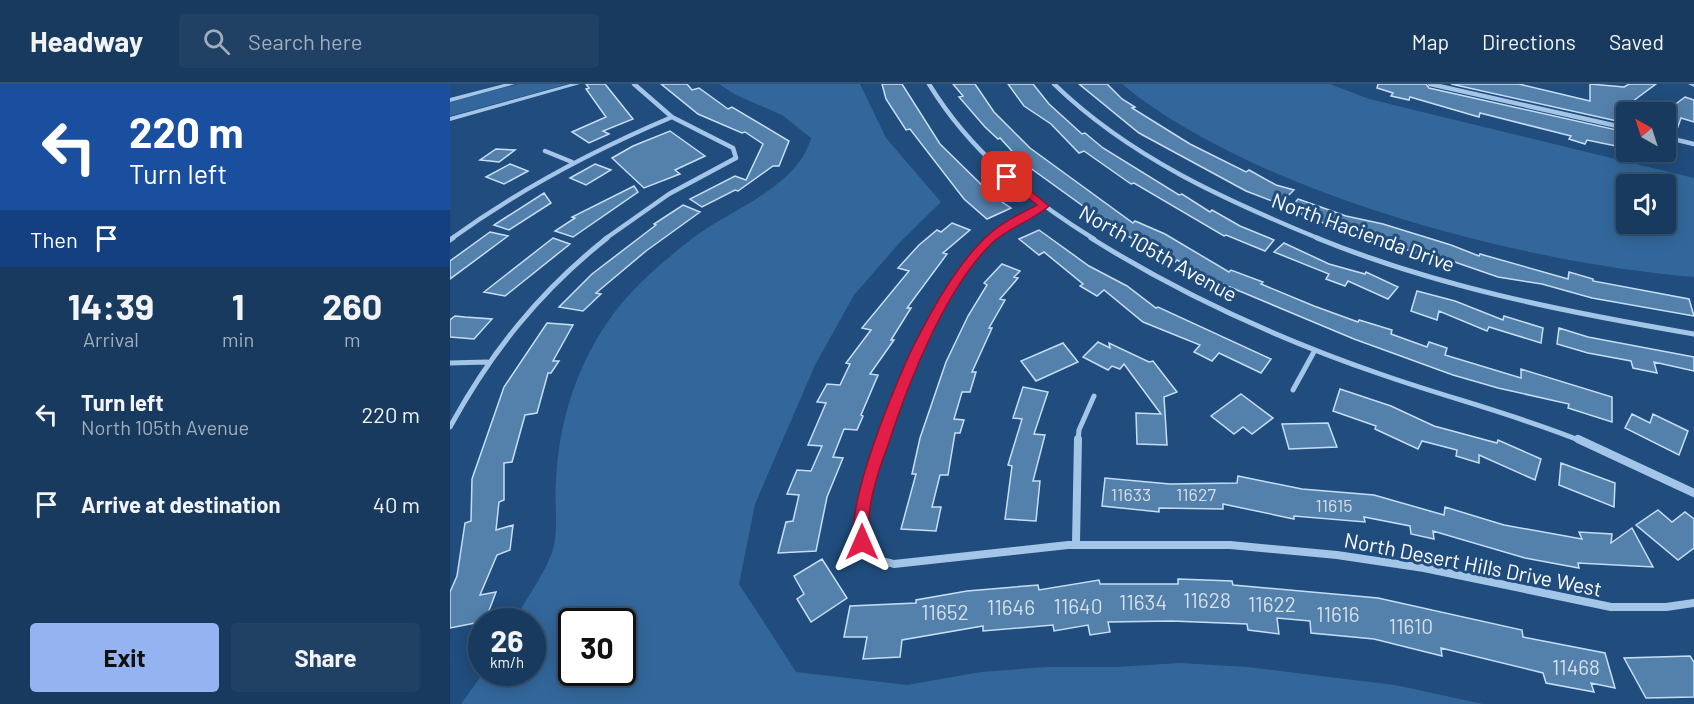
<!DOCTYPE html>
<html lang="en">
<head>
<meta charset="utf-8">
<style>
	body { margin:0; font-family:Barlow,sans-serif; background:#214164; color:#f1f3f6; height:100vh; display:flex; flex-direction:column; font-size:22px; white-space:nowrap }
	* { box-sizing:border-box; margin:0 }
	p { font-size:20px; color:#9fadbc }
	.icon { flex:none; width:33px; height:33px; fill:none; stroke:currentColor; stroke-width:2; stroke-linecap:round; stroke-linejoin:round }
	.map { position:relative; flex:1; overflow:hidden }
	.sheet { display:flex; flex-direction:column; background:#183a5e; width:450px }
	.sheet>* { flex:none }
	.top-card { background:#1a4fa0; color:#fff; overflow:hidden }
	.needle { width:39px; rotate:321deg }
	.fabs { position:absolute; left:1166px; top:18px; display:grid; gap:12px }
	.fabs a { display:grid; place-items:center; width:60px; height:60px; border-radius:6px; background:#183a5e; box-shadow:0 3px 15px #0003,0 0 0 2px #365473; font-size:30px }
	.speed { position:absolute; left:18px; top:524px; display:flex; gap:12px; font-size:30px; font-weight:700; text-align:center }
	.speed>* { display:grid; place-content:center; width:78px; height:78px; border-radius:50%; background:#183a5e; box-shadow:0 3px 15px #0003,0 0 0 2px #365473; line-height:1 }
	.speed small { font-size:15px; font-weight:400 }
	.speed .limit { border:3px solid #111; border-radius:9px; background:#fff; color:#111 }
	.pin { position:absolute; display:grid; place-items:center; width:51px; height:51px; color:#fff; margin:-26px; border-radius:12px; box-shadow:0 3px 9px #0006 }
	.me { position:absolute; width:66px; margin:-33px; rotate:0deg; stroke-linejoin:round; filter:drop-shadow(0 0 4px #0008) }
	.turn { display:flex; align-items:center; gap:21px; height:126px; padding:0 30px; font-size:27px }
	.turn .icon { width:78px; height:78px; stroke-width:2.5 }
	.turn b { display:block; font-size:42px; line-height:51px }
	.then { display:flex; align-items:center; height:57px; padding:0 30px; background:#0003; gap:12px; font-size:22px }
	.eta { display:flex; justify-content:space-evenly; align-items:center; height:102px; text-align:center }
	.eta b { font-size:36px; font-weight:700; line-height:42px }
	.button { display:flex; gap:12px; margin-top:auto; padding:12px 30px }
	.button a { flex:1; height:69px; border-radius:6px; background:#95b2f1; color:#111; font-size:24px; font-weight:700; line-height:69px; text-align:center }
	.button a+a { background:#214164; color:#f1f3f6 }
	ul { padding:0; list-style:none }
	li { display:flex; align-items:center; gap:18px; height:90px; padding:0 30px }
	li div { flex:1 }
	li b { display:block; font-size:22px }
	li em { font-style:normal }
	header { display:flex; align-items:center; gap:36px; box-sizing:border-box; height:84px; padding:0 30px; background:#183a5e; border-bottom:2px solid #365473 }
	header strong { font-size:28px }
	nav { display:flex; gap:33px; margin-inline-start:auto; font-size:21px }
	.search { width:420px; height:54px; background:#214164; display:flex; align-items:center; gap:15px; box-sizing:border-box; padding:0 21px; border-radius:6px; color:#9fadbc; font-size:22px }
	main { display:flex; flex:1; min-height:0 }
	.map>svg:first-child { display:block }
	.green { fill:#33679b; fill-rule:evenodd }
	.building { fill:#5480ac; stroke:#c6def5; stroke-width:1.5 }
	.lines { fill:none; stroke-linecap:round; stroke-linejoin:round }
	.minor-far2 { stroke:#a3c5e7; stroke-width:4.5 }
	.minor-far1 { stroke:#a3c5e7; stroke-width:5 }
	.minor { stroke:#a3c5e7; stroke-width:8 }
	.tertiary { fill:#a3c5e7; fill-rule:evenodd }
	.route { fill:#e11d48; stroke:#92132f; stroke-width:1.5 }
	.labels { text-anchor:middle; stroke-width:6; stroke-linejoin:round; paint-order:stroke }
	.number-label { font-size:18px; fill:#d4dfea }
	.street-label { font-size:21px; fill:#fff; stroke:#204d7d }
	.near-number-label { font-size:21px; fill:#d4dfea }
</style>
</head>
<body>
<header>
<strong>Headway</strong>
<div class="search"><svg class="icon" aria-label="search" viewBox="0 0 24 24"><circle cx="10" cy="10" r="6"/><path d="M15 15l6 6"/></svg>Search here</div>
<nav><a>Map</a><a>Directions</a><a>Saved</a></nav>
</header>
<main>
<section class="sheet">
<div class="top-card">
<div class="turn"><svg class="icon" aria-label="left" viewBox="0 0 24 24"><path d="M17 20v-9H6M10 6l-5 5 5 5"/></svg><div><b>220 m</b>Turn left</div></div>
<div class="then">Then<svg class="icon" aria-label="arrive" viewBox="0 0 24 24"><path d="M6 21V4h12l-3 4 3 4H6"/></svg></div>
</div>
<div class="eta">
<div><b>14:39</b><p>Arrival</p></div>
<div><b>1</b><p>min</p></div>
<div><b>260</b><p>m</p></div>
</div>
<ul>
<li><svg class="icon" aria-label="left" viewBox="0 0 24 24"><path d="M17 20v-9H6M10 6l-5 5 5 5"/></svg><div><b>Turn left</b><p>North 105th Avenue</p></div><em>220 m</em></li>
<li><svg class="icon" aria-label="arrive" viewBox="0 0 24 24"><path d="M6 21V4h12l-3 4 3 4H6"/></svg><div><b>Arrive at destination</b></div><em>40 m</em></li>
</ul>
<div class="button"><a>Exit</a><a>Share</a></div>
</section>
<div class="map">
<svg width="1244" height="620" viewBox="0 0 1244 620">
	<rect width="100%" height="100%" fill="#204d7d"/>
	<path class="green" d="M68 0H118L0 32V18Z
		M269 0H410L436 54 491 118 451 157 404 211 365 281 305 420 289 500 346 588 457 601 531 588 597 583H667L730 579 797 583 945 601 1033 620H11L34 588H82V537H64C74 518 98 485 103 465 109 443 104 420 106 397 109 336 127 279 164 229 186 200 215 176 243 154 281 125 348 103 361 54L332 31 286 11ZM122 537H172V588H122Z
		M672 0H880L919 15 1244 94V193C1073 179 806 110 672 0ZM1215 100V140H1176V100Z"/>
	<path class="building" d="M136 0H155L183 35 153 47 159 50 139 59 122 48 156 33 136 5 139 4Z
		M211 0H237L242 6 249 4 278 25 282 23 339 57 329 82H323L288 107 285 106 252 123 240 115 285 92 296 96 313 60 295 48 292 49 248 30Z
		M432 0H452L490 60 542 111 561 124 537 135 514 115 460 45 456 46 436 15Z
		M503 0H525L544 28 580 64 683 139 685 137 715 150 779 188 781 186 813 198 811 200 864 222 908 238 909 236 942 246 941 250 977 263 979 258 997 264 995 271 1071 294V285L1162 313V338L1118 324 1119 320 1048 304 1003 291 904 255 763 196 727 176 725 178 665 145 572 78 550 54 548 55 535 43 509 13 513 12Z
		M558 0H583L599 20 632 50 635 49 653 64 729 111 732 110 760 128 762 126 790 142 824 156 815 167 776 151 774 152 684 99 681 100 634 67 629 69 601 40 574 22Z
		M629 0H657L672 15 685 23 682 24 740 60 796 88 799 86 826 101 844 106 830 120 796 107 689 49Z
		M928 0H976L979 4 1176 48V64L1137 56 1135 60 1119 55 1121 52 1030 29 1029 33 960 13 959 16 941 12 943 9 927 4Z
		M1001 0H1069L1140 17V0L1174 3 1179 0H1206L1175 23 1176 39Z
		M1235 13 1244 16V38L1231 34 1225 51 1215 49V28Z
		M220 47 255 72 225 86 230 90 194 104 162 74 183 62Z
		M46 65 65 66 49 78 30 76Z
		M60 80 78 87 54 100 36 93Z
		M145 80 161 86 136 101 120 94Z
		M184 102 188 108 123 153 105 147 125 134 122 133Z
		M94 109 101 119 59 146 44 141Z
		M848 115 896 132 933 140 1001 161 1029 172 1030 170 1118 195 1119 188 1143 195V197L1239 215 1244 232 1142 214 1092 200 1048 193 996 175 995 178 876 140 839 125Z
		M233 121 250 128 196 167 146 209 151 210 133 227 109 223 142 190 206 141 204 140Z
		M502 139 520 146 493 169 497 170 457 224H461L441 256H444L420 290 428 291 411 331 413 332 407 346 394 345 383 373 393 374 377 413 366 467 328 469 336 438 343 437 349 411 337 410 347 386 361 387 372 362 358 361 376 319 367 318 377 300 390 301 400 280 396 279 421 246 412 244 459 187 448 184 469 161 487 146 491 148Z
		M589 146 639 182 677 202 706 224 708 223 821 275 811 289 769 269 762 277 744 268 750 261 693 238 654 206 647 212 630 202 633 200 594 168 589 171 569 155Z
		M40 148 58 152 0 195V177Z
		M103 154 120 160 55 212 34 208Z
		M834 159 879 180 915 190 916 188 948 203 938 215 898 197 895 202 876 195 879 190 824 168Z
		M552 180 570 187 564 193 568 194 550 215 555 216 539 244H542L522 288H526L520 308H512L504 335 514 336 510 349H505L498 391H490L482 423H491L486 447 451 445 466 390H462L470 354 496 278 518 232 537 201 534 199Z
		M967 207 1005 217 1053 236 1054 232 1093 244 1091 259 1039 243 1037 247 989 227 987 236 961 227Z
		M5 232 15 233 42 235 24 255 0 253V236Z
		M97 239 123 241 103 277H109L101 289H98L87 329 75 331 62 378 54 379V416L49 418 46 446 63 441 60 466 47 471 30 511 46 508 35 537 0 544V508L7 492 15 439 21 437 22 395 54 303Z
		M1109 244 1138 253 1244 273V287L1204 278 1207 289 1183 284 1181 277 1138 269 1107 260Z
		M648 258 660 264 659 259 699 278 703 277 727 308 714 313 717 361 687 360 686 329 711 330 674 280 670 285 662 282 658 286 633 273Z
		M613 259 628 278 586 297 571 277Z
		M573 303 598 308 584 350 595 351 583 397H590L586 437 555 435 562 382 558 381 572 335 563 334Z
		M890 305 941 322 984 342 1047 359 1048 356 1091 375 1085 396 1029 371V379L1006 372 1007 366 972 357 968 365 925 345 926 342 883 327Z
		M791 310 823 334 802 350 793 343 784 350 761 332Z
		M1182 330 1200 339 1203 330 1238 347 1229 371 1175 344Z
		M878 339 887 363 839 365 832 340Z
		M1111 379 1165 399 1164 423 1109 401Z
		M788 392 852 405 924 411 994 431 995 423 1054 441 1132 455 1129 448 1162 450 1161 459 1182 444 1203 483 1128 479 1129 484 1075 474 983 447 984 455 961 450 960 442 914 433 915 438 844 432V435L773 420V425L709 424V428L652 422 655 394 720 400 787 399Z
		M1208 426 1222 438 1235 428 1244 435V464L1228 476 1186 441Z
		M372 475 397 514 361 538 347 515 354 510 344 492Z
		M728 495 782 497 783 501 928 514 1072 546 1073 553 1155 569 1165 604 1141 599 1144 608 1096 599 1093 589 991 564 992 572 924 555 861 549 860 537 827 534 829 550 798 546 797 540 722 537 658 538 660 548 640 551 638 541 604 547 603 541 533 547V542L452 556 450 573 413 575 417 553H394L400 522 466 519V516L517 507 588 501 589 506 649 496 650 500H728Z
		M1240 572 1244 578V613L1196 614 1174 574Z"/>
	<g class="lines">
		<path class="minor-far2" d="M479 0C520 67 578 114 644 155
			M604 0C679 73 775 116 870 155
			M980 0 1176 44
			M1215 53 1244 60
			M95 67 122 78
			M1 155C70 105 144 66 222 33
			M155 155 219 110 286 74 283 64 222 33 184 0
			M540 155 563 137 594 121"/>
		<path class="minor-far1" d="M641 154C732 211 831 256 933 291 999 314 1067 331 1131 357
			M867 154C987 203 1116 228 1244 250
			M0 156 3 154
			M0 279 37 278
			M843 306 865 266
			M0 343C41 268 90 207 157 154
			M433 357C456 285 487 207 541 154
			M628 357 629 346 644 312"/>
		<path class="minor" d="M433 355C424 382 395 451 422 473 427 477 437 478 444 480L618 461H780L887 471 974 484 1161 523H1216L1244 519
			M1128 355 1244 409
			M626 459 628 355"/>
		<path class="tertiary" d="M54 0H65L0 18V14Z
			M120 0H130L0 37V33Z
			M1238 0H1244V3Z"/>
	</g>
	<path class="route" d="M553 90H560L599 122C584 136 559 143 542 159 495 205 458 299 438 361 430 382 421 409 419 432 418 443 422 453 418 463L412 466 406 463C391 429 447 295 465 259 483 224 505 184 533 156 548 140 568 131 587 121L553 95Z"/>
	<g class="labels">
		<g class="number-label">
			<text x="681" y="417">11633</text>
			<text x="746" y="417">11627</text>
			<text x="884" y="428">11615</text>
		</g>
		<g class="street-label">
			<text transform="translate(913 149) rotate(20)" y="7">North Hacienda Drive</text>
			<text transform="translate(708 170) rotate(29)" y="7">North 105th Avenue</text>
			<text transform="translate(1023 481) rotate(11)" y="7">North Desert Hills Drive West</text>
		</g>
		<g class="near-number-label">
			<text x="757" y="524">11628</text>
			<text x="693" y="526">11634</text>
			<text x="822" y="528">11622</text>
			<text x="628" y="530">11640</text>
			<text x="561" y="531">11646</text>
			<text x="495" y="536">11652</text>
			<text x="888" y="538">11616</text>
			<text x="961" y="550">11610</text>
			<text x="1126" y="591">11468</text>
		</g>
	</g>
</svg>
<div class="fabs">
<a><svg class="needle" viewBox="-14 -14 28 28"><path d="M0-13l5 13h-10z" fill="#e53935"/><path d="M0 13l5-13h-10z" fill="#9fadbc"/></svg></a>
<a><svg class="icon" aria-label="sound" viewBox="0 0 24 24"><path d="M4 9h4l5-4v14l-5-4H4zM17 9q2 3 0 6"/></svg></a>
</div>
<div class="speed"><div>26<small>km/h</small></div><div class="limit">30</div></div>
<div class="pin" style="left:557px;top:93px;background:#d93025"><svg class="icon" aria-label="arrive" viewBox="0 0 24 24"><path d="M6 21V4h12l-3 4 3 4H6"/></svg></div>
<svg class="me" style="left:412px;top:458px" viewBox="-20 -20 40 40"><path d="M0-17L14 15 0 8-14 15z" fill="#e11d48" stroke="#fff" stroke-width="4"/></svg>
</div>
</main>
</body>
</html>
